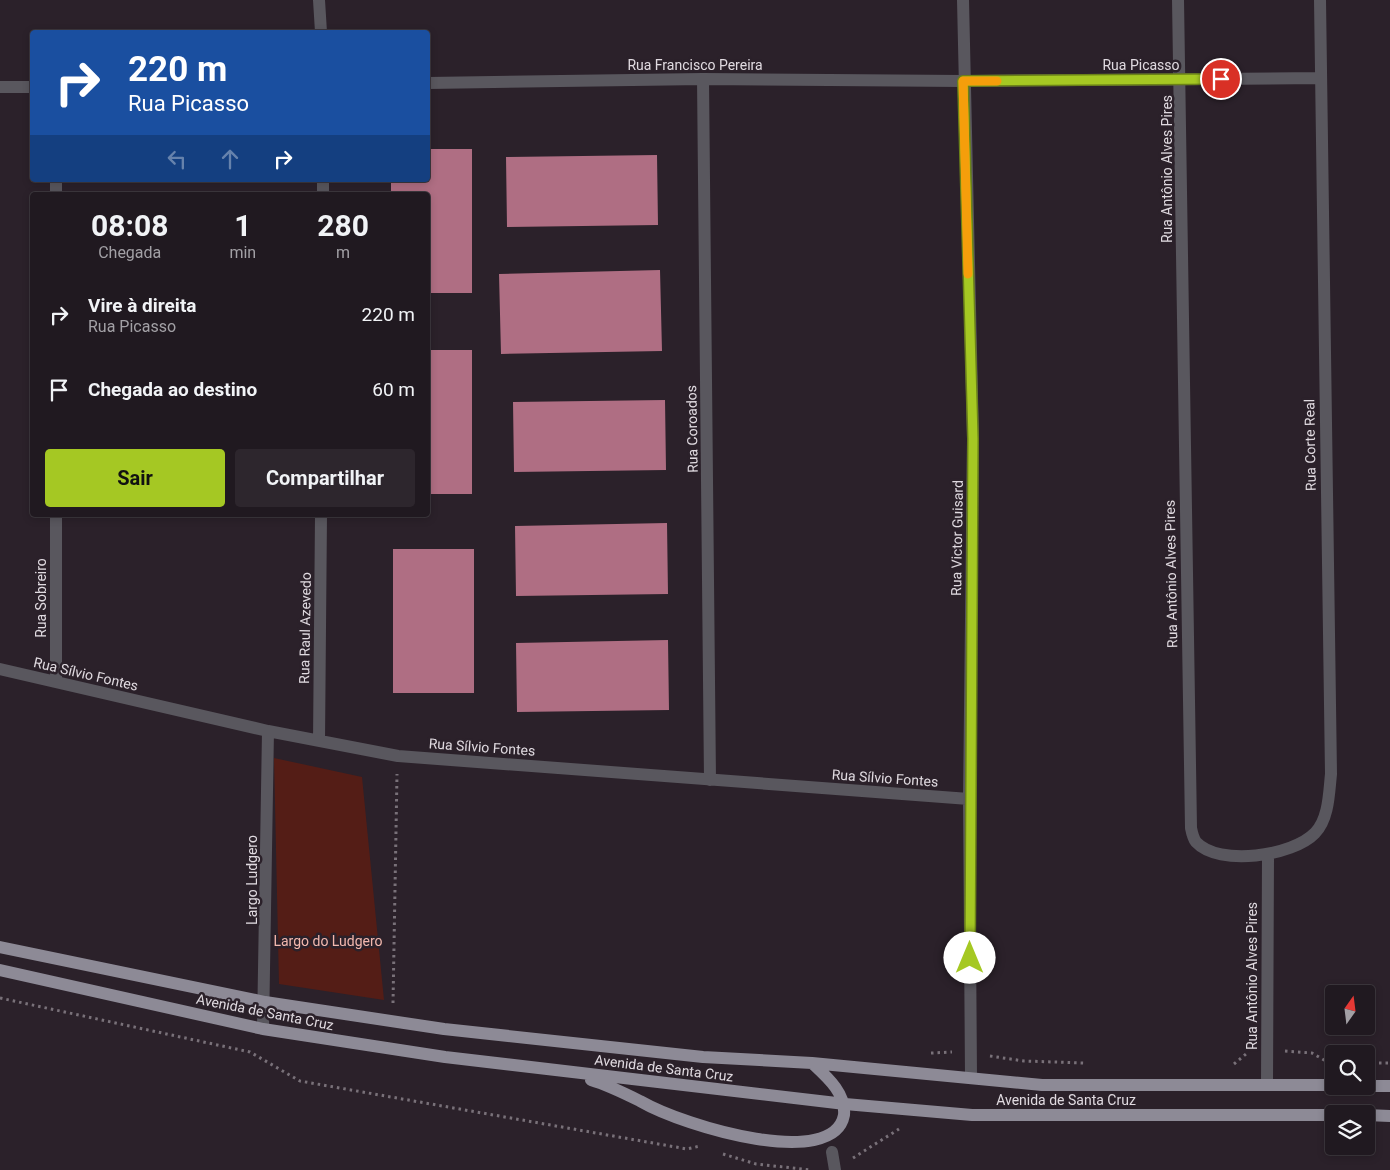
<!DOCTYPE html>
<html lang="pt">
<head>
<meta charset="utf-8">
<style>
	body { margin:0; font-family:Roboto,sans-serif; background:#2d262d; color:#f1f3f6; height:100vh; display:flex; flex-direction:column; font-size:19px; white-space:nowrap }
	* { box-sizing:border-box; margin:0 }
	p { font-size:16px; color:#a2a0a5 }
	.icon { flex:none; width:28px; height:28px; fill:none; stroke:currentColor; stroke-width:2; stroke-linecap:round; stroke-linejoin:round }
	.map { position:relative; flex:1; overflow:hidden }
	.drawer { position:absolute; left:30px; top:192px; width:400px; height:325px; display:flex; flex-direction:column; background:#201920; border-radius:5px; box-shadow:0 2px 8px #0003,0 0 0 1px #3d383e }
	.drawer>* { flex:none }
	.top-card { position:absolute; left:30px; top:30px; width:400px; height:152px; border-radius:5px; box-shadow:0 2px 8px #0003,0 0 0 1px #3d383e; background:#1a4fa0; color:#fff; overflow:hidden }
	.needle { width:32px; rotate:14deg }
	.controls { position:absolute; left:1325px; top:985px; display:grid; gap:10px }
	.controls a { display:grid; place-items:center; width:50px; height:50px; border-radius:5px; background:#201920; box-shadow:0 2px 8px #0003,0 0 0 1px #3d383e; font-size:25px }
	.pin { position:absolute; display:grid; place-items:center; width:42px; height:42px; color:#fff; margin:-21px; border:2px solid #fff; border-radius:50%; box-shadow:0 1px 5px #0007 }
	.me { position:absolute; width:55px; margin:-28px; rotate:0deg; stroke-linejoin:round; filter:drop-shadow(0 0 4px #0008) }
	.turn { display:flex; align-items:center; gap:18px; height:105px; padding:0 15px; font-size:22px }
	.turn .icon { width:65px; height:65px; stroke-width:2.5 }
	.turn b { display:block; font-size:35px; line-height:42px }
	.lanes { display:flex; align-items:center; height:48px; padding:0 15px; background:#0003; justify-content:center; gap:25px; direction:ltr }
	.lanes .off { opacity:.35 }
	.eta { display:flex; justify-content:space-evenly; align-items:center; height:85px; text-align:center }
	.eta b { font-size:30px; font-weight:700; line-height:35px }
	.action { display:flex; gap:10px; margin-top:auto; padding:10px 15px }
	.action a { flex:1; height:58px; border-radius:5px; background:#a5c823; color:#111; font-size:20px; font-weight:700; line-height:58px; text-align:center }
	.action a+a { background:#2d262d; color:#f1f3f6 }
	ul { padding:0; list-style:none }
	li { display:flex; align-items:center; gap:15px; height:75px; padding:0 15px }
	li div { flex:1 }
	li b { display:block; font-size:19px }
	li em { font-style:normal }
	.map>svg:first-child { display:block }
	.green { fill:#541d16 }
	.building { fill:#af6e83 }
	.lines { fill:none; stroke-linecap:round; stroke-linejoin:round }
	.path { stroke:#797179; stroke-width:3; stroke-dasharray:2.5 4; stroke-linecap:butt }
	.service { stroke:#59575e; stroke-width:12 }
	.minor { stroke:#59575e; stroke-width:12 }
	.primary { stroke:#8d8a96; stroke-width:12 }
	.route-casing { stroke:#6b8217; stroke-width:12 }
	.route { stroke:#a5c823; stroke-width:9 }
	.slow { stroke:#f59e0b; stroke-width:9 }
	.labels { text-anchor:middle; stroke-width:5; stroke-linejoin:round; paint-order:stroke }
	.street-label { font-size:14px; fill:#e0dae0; stroke:#2b212a }
	.park-label { font-size:14px; fill:#f3b8ae; stroke:#2b212a }
</style>
</head>
<body>
<div class="map">
<svg width="1390" height="1170" viewBox="0 0 1390 1170">
	<rect width="100%" height="100%" fill="#2b212a"/>
	<path class="green" d="M274 758 362 777 384 1000 279 984Z"/>
	<path class="building" d="M428 149H472V293H428V195H391V180H428Z
		M657 155 658 225 507 227 506 157Z
		M660 270 662 351 501 354 499 274Z
		M428 350H472V494H428Z
		M665 400 666 470 514 472 513 402Z
		M667 523 668 594 516 596 515 526Z
		M393 549H474V693H393Z
		M668 640 669 710 517 712 516 643Z"/>
	<g class="lines">
		<path class="path" d="M0 998 250 1052 300 1081 687 1149 700 1146
			M393 1003 397 774
			M1285 1051 1312 1053 1331 1064
			M931 1053 952 1052
			M990 1056 1024 1061 1084 1063
			M1366 1063H1390
			M1234 1064 1246 1054
			M723 1154 756 1164 811 1170
			M853 1158 899 1129"/>
		<path class="service" d="M832 1152 835 1170"/>
		<path class="minor" d="M319 0 321 32
			M963 0 973 439 969 799 971 1077
			M1178 0 1191 828C1192 833 1193 838 1196 842 1219 867 1293 856 1315 833 1329 819 1329 792 1331 774L1320 0
			M703 79 710 780
			M428 83 703 79 963 81 1320 78
			M0 87H32
			M56 180V195
			M323 195V180
			M56 515V682
			M0 669 268 731 398 756 969 799
			M319 741 321 515
			M263 1029 268 731
			M1267 1085 1268 856"/>
		<path class="primary" d="M0 947 265 1002 444 1029 703 1057 812 1063 1042 1085H1334
			M0 970 263 1029 445 1057 845 1104 972 1115H1334
			M591 1080C608 1085 624 1093 640 1101 687 1128 834 1170 844 1115 846 1093 827 1077 812 1063
			M1366 1086H1390
			M1366 1115 1390 1116"/>
	</g>
	<g class="lines">
		<g class="route-casing">
			<path id="route" d="M970 958 973 439 963 81 1221 79"/>
		</g>
		<use href="#route" class="route"/>
		<path class="slow" d="M968 274 963 81H997"/>
	</g>
	<g class="labels">
		<g class="street-label">
			<text x="695" y="70">Rua Francisco Pereira</text>
			<text x="1141" y="70">Rua Picasso</text>
			<text transform="translate(1167 169) rotate(-90)" y="5">Rua Antônio Alves Pires</text>
			<text transform="translate(692 429) rotate(-91)" y="5">Rua Coroados</text>
			<text transform="translate(1310 445) rotate(-91)" y="5">Rua Corte Real</text>
			<text transform="translate(957 538) rotate(-89)" y="5">Rua Victor Guisard</text>
			<text transform="translate(1171 574) rotate(-91)" y="5">Rua Antônio Alves Pires</text>
			<text transform="translate(41 598) rotate(-90)" y="5">Rua Sobreiro</text>
			<text transform="translate(305 628) rotate(-89)" y="5">Rua Raul Azevedo</text>
			<text transform="translate(86 674) rotate(13)" y="5">Rua Sílvio Fontes</text>
			<text transform="translate(482 747) rotate(4)" y="5">Rua Sílvio Fontes</text>
			<text transform="translate(885 778) rotate(4)" y="5">Rua Sílvio Fontes</text>
			<text transform="translate(252 880) rotate(-90)" y="5">Largo Ludgero</text>
			<text transform="translate(1252 976) rotate(-90)" y="5">Rua Antônio Alves Pires</text>
			<text transform="translate(265 1012) rotate(11)" y="5">Avenida de Santa Cruz</text>
			<text transform="translate(664 1068) rotate(7)" y="5">Avenida de Santa Cruz</text>
			<text x="1066" y="1105">Avenida de Santa Cruz</text>
		</g>
		<g class="park-label">
			<text x="328" y="946">Largo do Ludgero</text>
		</g>
	</g>
</svg>
<div class="controls">
<a><svg class="needle" viewBox="-14 -14 28 28"><path d="M0-13l5 13h-10z" fill="#e53935"/><path d="M0 13l5-13h-10z" fill="#a2a0a5"/></svg></a>
<a><svg class="icon" aria-label="search" viewBox="0 0 24 24"><circle cx="10" cy="10" r="6"/><path d="M15 15l6 6"/></svg></a>
<a><svg class="icon" aria-label="layers" viewBox="0 0 24 24"><path d="M12 4l9 5-9 5-9-5zM3 14l9 5 9-5"/></svg></a>
</div>
<div class="pin" style="left:1221px;top:79px;background:#d93025"><svg class="icon" aria-label="arrive" viewBox="0 0 24 24"><path d="M6 21V4h12l-3 4 3 4H6"/></svg></div>
<svg class="me" style="left:970px;top:958px" viewBox="-20 -20 40 40"><circle r="19" fill="#fff"/><path d="M0-13L10 11 0 6-10 11z" fill="#a5c823"/></svg>
<div class="top-card">
<div class="turn"><svg class="icon" aria-label="right" viewBox="0 0 24 24"><path d="M7 20v-9h11M14 6l5 5-5 5"/></svg><div><b>220 m</b>Rua Picasso</div></div>
<div class="lanes"><svg class="icon off" aria-label="left" viewBox="0 0 24 24"><path d="M17 20v-9H6M10 6l-5 5 5 5"/></svg><svg class="icon off" aria-label="ahead" viewBox="0 0 24 24"><path d="M12 20V5M6 11l6-6 6 6"/></svg><svg class="icon" aria-label="right" viewBox="0 0 24 24"><path d="M7 20v-9h11M14 6l5 5-5 5"/></svg></div>
</div>
<section class="drawer">
<div class="eta">
<div><b>08:08</b><p>Chegada</p></div>
<div><b>1</b><p>min</p></div>
<div><b>280</b><p>m</p></div>
</div>
<ul>
<li><svg class="icon" aria-label="right" viewBox="0 0 24 24"><path d="M7 20v-9h11M14 6l5 5-5 5"/></svg><div><b>Vire à direita</b><p>Rua Picasso</p></div><em>220 m</em></li>
<li><svg class="icon" aria-label="arrive" viewBox="0 0 24 24"><path d="M6 21V4h12l-3 4 3 4H6"/></svg><div><b>Chegada ao destino</b></div><em>60 m</em></li>
</ul>
<div class="action"><a>Sair</a><a>Compartilhar</a></div>
</section>
</div>
</body>
</html>
